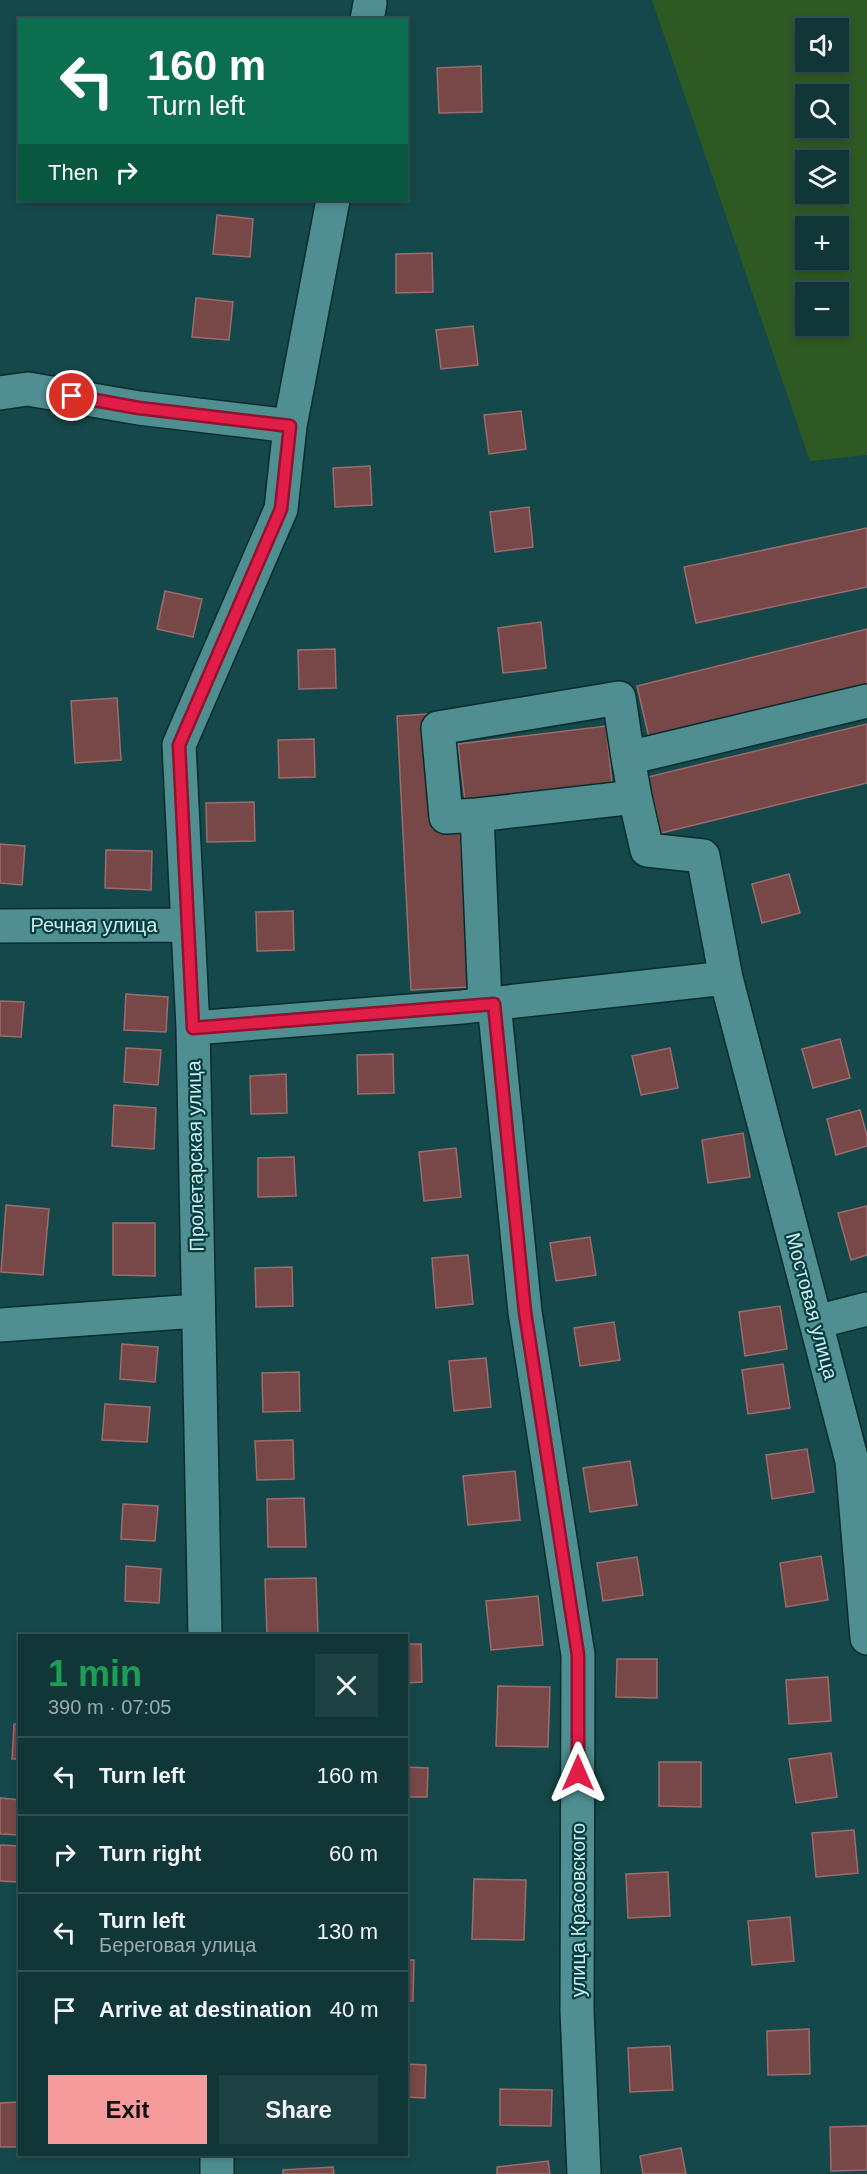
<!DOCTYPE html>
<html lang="en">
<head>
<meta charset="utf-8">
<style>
	body { margin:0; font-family:Helvetica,sans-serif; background:#1e4143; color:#f1f3f6; height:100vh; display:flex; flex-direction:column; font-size:22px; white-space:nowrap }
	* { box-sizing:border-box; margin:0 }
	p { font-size:20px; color:#9cabae }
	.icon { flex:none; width:33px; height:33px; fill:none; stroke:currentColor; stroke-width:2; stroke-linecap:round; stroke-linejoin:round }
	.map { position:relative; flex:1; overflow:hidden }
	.panel { position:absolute; left:18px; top:1634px; width:390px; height:522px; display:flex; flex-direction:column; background:#103638; border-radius:0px; box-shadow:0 3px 9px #0003,0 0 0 2px #305053 }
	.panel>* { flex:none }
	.guide { position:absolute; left:18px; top:18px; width:390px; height:183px; border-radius:0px; box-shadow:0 3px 9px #0003,0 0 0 2px #305053; background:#0b6e4f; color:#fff; overflow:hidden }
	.fabs { position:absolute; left:795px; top:18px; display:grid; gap:12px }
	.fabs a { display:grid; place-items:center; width:54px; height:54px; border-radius:0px; background:#103638; box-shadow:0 3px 9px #0003,0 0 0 2px #305053; font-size:30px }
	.pin { position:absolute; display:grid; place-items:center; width:51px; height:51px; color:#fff; margin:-26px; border:3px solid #fff; border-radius:50%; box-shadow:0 2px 6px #0007 }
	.me { position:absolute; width:66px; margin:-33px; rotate:0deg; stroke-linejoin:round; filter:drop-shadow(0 0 4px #0008) }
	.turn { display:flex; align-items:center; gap:21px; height:126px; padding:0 30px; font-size:27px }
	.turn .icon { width:78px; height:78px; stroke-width:2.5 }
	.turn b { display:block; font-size:42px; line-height:51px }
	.then { display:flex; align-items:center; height:57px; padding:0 30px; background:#0003; gap:12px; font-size:22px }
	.round { display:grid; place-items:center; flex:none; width:63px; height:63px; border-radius:0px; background:#1e4143 }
	.headline { display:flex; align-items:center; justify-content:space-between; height:102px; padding:0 30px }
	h1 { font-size:36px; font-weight:800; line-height:45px; color:#1e9e55 }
	.button { display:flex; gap:12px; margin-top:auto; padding:12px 30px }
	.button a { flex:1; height:69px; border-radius:0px; background:#f59b9c; color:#111; font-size:24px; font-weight:800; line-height:69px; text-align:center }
	.button a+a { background:#1e4143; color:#f1f3f6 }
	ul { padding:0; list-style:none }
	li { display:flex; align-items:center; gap:18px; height:78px; padding:0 30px; border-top:2px solid #305053 }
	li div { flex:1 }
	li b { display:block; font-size:22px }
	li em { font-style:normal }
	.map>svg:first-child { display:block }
	.green { fill:#2f5923; fill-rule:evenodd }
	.building { fill:#784849; stroke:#9e6b6b; stroke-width:1.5 }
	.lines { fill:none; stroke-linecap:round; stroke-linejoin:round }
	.minor-casing { stroke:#082c2d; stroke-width:36 }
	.minor { stroke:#4f8f91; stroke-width:33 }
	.route-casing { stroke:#92132f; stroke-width:15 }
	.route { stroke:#e11d48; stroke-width:10 }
	.labels { text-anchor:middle; stroke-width:4.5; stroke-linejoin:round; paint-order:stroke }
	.street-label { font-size:20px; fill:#ceeeef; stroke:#063d3f }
</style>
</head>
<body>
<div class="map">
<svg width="867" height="2174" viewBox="0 0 867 2174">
	<rect width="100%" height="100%" fill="#15484a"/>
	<path class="green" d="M652 0H867V455L810 461ZM806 28H838V62H806ZM806 94H838V128H806ZM806 160H838V194H806ZM806 226H838V260H806ZM806 292H838V326H806Z"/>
	<path class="building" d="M481 66 482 112 439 113 437 68Z
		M217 215 253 219 250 257 213 254Z
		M432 253 433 292 396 293V254Z
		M196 298 233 302 229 340 192 337Z
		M473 326 478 365 441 369 436 330Z
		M521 411 526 449 489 454 484 415Z
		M370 466 372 505 335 507 333 468Z
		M529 507 533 547 495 552 490 512Z
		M867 528V587L696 623 684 567Z
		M165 591 202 599 193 637 157 629Z
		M541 622 546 668 503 673 498 628Z
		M867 629V689L650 742 637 686Z
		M335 649 336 688 299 689 298 650Z
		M117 698 121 760 75 763 71 701Z
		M427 714 433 829 460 827 468 987 411 990 397 716Z
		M867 724V783L661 833 648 777Z
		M606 726 612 783 465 801 458 744Z
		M314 739 315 777 279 778 278 740Z
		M254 802 255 841 207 842 206 803Z
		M0 844 25 846 22 885 0 883Z
		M106 850 152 851 151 890 105 888Z
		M789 874 800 913 762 923 752 884Z
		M293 911 294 950 257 951 256 912Z
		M126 994 168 997 166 1032 124 1030Z
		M0 1001 24 1002 21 1037 0 1036Z
		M840 1039 850 1078 813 1088 802 1049Z
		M126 1048 161 1050 158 1085 124 1082Z
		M670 1048 678 1088 641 1095 632 1056Z
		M393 1054 394 1093 358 1094 357 1055Z
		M286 1074 287 1113 251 1114 250 1076Z
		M114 1105 156 1108 154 1149 112 1146Z
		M860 1110 867 1136V1146L836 1155 827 1119Z
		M743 1133 750 1177 708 1183 702 1140Z
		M456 1148 461 1197 424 1201 419 1152Z
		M294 1157 296 1196 258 1197V1158Z
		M6 1205 49 1209 43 1275 1 1272Z
		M867 1206V1255L851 1260 838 1213Z
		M113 1223H155V1276L113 1275Z
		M590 1237 596 1275 556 1281 550 1243Z
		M468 1255 473 1304 436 1308 432 1258Z
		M292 1267 293 1306 256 1307 255 1268Z
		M780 1306 787 1349 745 1356 739 1312Z
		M614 1322 620 1360 580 1366 574 1328Z
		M122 1344 158 1347 155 1382 120 1379Z
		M486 1358 491 1407 454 1411 449 1361Z
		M783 1364 790 1408 748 1414 742 1370Z
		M299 1372 300 1411 263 1412 262 1373Z
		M105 1404 150 1407 147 1442 102 1440Z
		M293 1440 294 1479 257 1480 255 1441Z
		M807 1449 814 1492 772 1499 766 1455Z
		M630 1461 637 1505 590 1512 583 1468Z
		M515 1471 520 1520 468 1525 463 1476Z
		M304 1498 306 1547H268L267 1499Z
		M123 1504 158 1506 155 1541 121 1539Z
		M821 1556 828 1600 786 1607 780 1563Z
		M637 1557 643 1595 603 1601 597 1563Z
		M126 1566 161 1569 159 1603 125 1601Z
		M316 1578 318 1634 267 1635 265 1579Z
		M538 1596 543 1645 491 1650 486 1601Z
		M406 1644H421L422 1682 406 1683Z
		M617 1659H657V1698L616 1697Z
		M828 1677 831 1721 789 1724 786 1680Z
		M498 1686 550 1687 548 1747 496 1746Z
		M14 1724H20V1759H12Z
		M831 1753 837 1797 796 1803 789 1759Z
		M659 1762H701V1807L659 1806Z
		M406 1767 428 1768 427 1797H406Z
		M0 1798 20 1800V1835L0 1834Z
		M854 1830 858 1873 816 1877 812 1833Z
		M0 1845 20 1846 17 1882 0 1881Z
		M668 1872 670 1916 628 1918 626 1874Z
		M474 1879 526 1880 524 1940 472 1939Z
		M790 1917 794 1961 752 1965 748 1921Z
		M406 1960H414L413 2001H406Z
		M809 2029 810 2074 768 2075 767 2031Z
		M670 2046 673 2090 630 2092 628 2048Z
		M406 2064 426 2065 425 2098 406 2097Z
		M500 2089 552 2090 551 2126 500 2125Z
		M20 2102V2147H0V2103Z
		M867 2126V2170L831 2171 830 2127Z
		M681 2148 686 2174H643L640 2156Z
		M548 2161 550 2174H497V2167Z
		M333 2167 334 2174H283V2170Z"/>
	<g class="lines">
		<g class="minor-casing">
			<path id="minor" d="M367 20 370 3
				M0 393 28 389 139 408 290 426
				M635 797 647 850 703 856 726 978 852 1461 867 1638
				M477 815 635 797 628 758 867 701
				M0 926 188 925
				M494 1003 525 1312 578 1655 577 2011 584 2174
				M485 1004 477 815 446 817 438 728 619 698 628 758
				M193 1028 462 1007 726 978
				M816 1322 867 1309
				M0 1325 197 1311
				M205 1635 193 1028 179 745 281 509 290 426 333 200
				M217 2154V2174"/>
		</g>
		<use href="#minor" class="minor"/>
	</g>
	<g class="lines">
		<g class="route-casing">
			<path id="route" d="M72 396 139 408 290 426 281 509 179 745 193 1028 494 1004 525 1312 578 1655V1773"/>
		</g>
		<use href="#route" class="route"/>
	</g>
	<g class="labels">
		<g class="street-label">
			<text x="94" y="932">Речная улица</text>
			<text transform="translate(195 1156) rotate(-91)" y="7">Пролетарская улица</text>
			<text transform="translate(812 1306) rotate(75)" y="7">Мостовая улица</text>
			<text transform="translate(578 1910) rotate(-90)" y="7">улица Красовского</text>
		</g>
	</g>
</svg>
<div class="fabs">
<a><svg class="icon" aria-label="sound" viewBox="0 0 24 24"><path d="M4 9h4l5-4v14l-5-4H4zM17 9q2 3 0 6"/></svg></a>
<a><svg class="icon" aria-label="search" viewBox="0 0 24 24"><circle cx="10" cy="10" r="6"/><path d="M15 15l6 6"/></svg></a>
<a><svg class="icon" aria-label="layers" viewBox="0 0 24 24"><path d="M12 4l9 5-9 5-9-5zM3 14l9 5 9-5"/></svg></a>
<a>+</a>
<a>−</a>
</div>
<div class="pin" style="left:72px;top:396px;background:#d93025"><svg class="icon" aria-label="arrive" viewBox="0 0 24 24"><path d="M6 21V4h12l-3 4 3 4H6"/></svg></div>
<svg class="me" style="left:578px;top:1773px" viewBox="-20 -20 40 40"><path d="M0-17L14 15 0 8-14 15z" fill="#e11d48" stroke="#fff" stroke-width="4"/></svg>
<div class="guide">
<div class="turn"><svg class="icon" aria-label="left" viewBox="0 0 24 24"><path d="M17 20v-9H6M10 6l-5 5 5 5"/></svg><div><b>160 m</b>Turn left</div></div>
<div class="then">Then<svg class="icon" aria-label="right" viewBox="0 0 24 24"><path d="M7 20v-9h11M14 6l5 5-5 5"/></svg></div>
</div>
<section class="panel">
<div class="headline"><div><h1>1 min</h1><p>390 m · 07:05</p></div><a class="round"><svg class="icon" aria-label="close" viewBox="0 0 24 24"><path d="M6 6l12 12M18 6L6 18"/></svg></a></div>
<ul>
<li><svg class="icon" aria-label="left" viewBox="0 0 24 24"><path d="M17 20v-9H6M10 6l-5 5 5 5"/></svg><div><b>Turn left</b></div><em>160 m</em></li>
<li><svg class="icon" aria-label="right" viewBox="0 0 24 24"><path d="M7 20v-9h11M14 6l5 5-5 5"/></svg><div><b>Turn right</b></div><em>60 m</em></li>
<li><svg class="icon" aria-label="left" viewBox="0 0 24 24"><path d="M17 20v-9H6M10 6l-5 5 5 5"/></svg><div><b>Turn left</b><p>Береговая улица</p></div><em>130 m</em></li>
<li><svg class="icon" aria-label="arrive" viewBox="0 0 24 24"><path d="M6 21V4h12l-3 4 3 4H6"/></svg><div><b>Arrive at destination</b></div><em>40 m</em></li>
</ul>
<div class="button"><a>Exit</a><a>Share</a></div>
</section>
</div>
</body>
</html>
